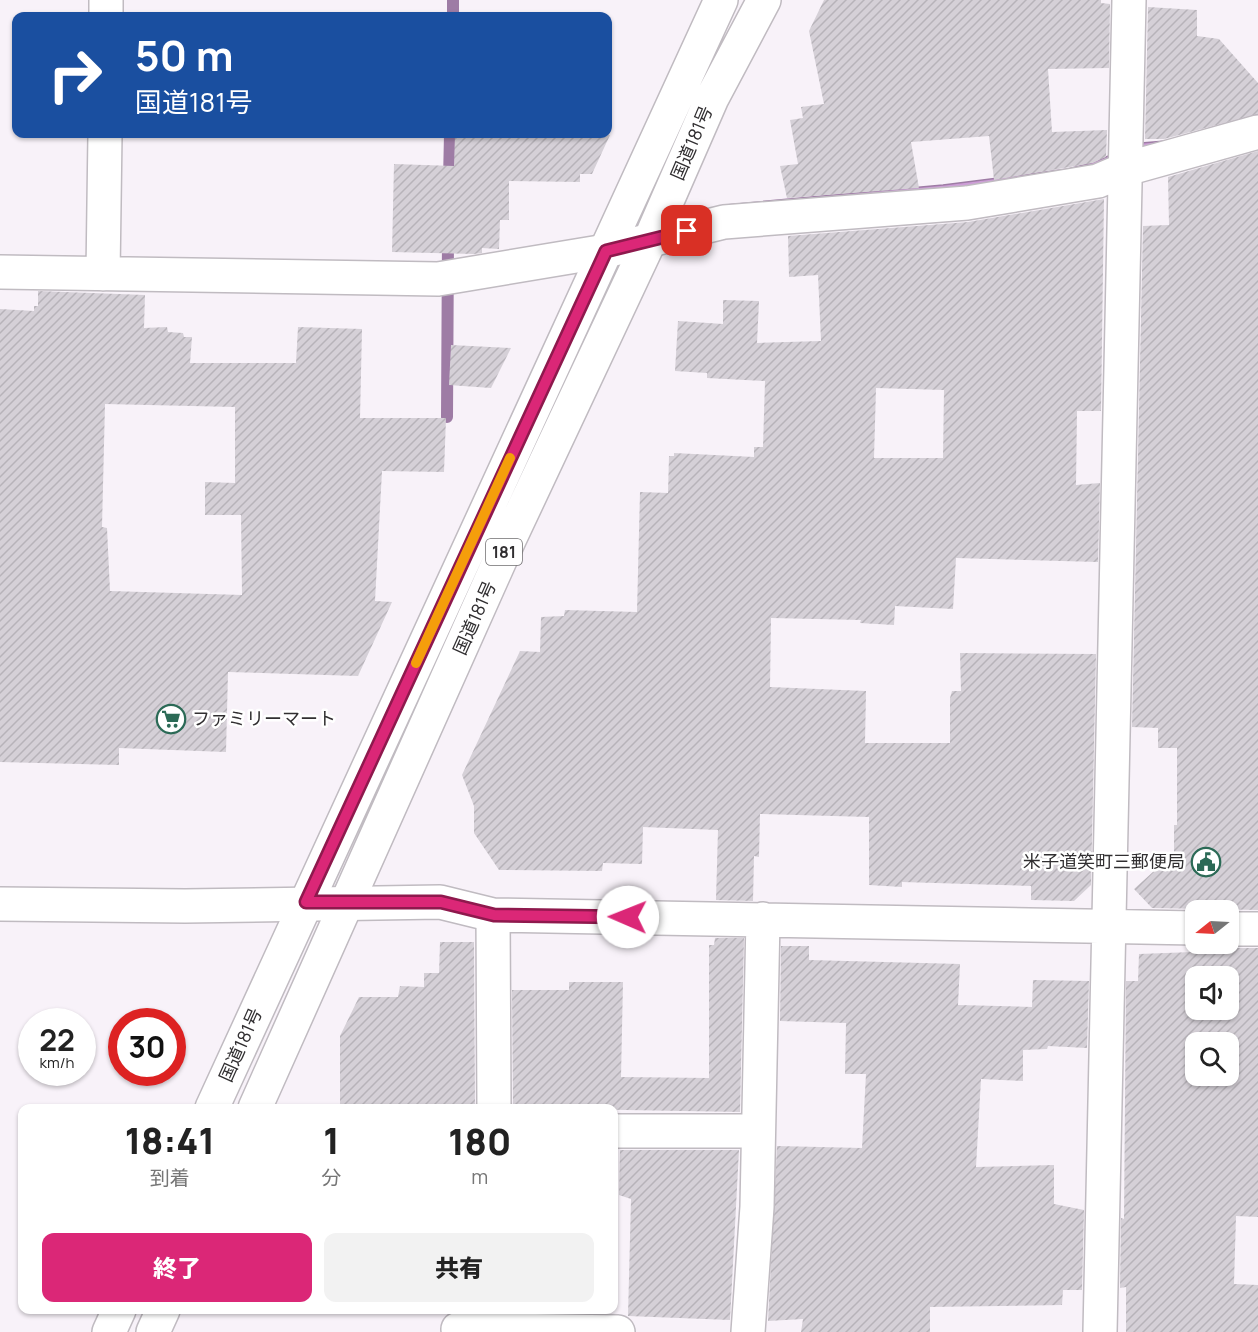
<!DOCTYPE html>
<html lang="ja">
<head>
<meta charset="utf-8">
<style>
	body { margin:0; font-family:Manrope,"Noto Sans JP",sans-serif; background:#f2f2f2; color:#222; height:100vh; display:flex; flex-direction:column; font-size:22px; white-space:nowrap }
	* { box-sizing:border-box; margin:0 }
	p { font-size:20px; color:#767676 }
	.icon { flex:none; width:33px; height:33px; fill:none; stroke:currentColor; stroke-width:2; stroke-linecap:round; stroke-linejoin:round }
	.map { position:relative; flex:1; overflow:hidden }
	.details { position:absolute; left:18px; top:1104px; width:600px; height:210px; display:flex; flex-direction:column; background:#fff; border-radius:12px; box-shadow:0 2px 4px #0004 }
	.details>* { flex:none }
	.banner { position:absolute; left:12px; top:12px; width:600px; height:126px; border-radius:12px; box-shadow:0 2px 4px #0004; background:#1a4fa0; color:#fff; overflow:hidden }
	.needle { width:39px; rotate:252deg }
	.tools { position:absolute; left:1185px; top:900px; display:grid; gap:12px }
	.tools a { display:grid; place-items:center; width:54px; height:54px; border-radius:12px; background:#fff; box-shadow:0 2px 4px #0004; font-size:30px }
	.speed { position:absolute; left:18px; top:1008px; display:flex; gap:12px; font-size:30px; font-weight:700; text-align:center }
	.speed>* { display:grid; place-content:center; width:78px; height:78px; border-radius:50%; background:#fff; box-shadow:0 2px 4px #0004; line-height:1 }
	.speed small { font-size:15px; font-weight:400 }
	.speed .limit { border:9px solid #d22; background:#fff; color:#111 }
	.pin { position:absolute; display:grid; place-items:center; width:51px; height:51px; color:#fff; margin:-26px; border-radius:12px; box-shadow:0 3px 9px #0006 }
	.me { position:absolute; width:66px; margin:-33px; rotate:271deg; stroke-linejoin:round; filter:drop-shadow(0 0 4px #0008) }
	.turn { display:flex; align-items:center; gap:21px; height:126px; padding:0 24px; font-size:27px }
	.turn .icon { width:78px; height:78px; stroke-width:2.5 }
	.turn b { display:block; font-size:42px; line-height:51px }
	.eta { display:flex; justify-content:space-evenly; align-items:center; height:102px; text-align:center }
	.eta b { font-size:36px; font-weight:800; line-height:42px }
	.action { display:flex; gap:12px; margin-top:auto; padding:12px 24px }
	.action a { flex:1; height:69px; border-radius:12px; background:#db2777; color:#fff; font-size:24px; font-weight:800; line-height:69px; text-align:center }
	.action a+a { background:#f2f2f2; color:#222 }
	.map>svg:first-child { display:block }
	.water { fill:#cd9dd7; stroke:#9e7ca5; stroke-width:1.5 }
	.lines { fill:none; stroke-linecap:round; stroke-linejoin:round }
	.stream { stroke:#9e7ca5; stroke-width:12 }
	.building { fill:url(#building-hatch); fill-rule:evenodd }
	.minor-casing { stroke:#c0bbc1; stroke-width:36 }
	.highway-casing { stroke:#c0bbc1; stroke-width:36 }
	.minor { stroke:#fff; stroke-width:33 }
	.highway { stroke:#fff; stroke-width:33 }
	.route-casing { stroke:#8e194d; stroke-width:15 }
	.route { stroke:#db2777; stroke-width:10 }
	.slow { stroke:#f59e0b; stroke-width:10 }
	.labels { text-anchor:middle; stroke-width:5; stroke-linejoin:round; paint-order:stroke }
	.shield { fill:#fff; stroke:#6f6d6f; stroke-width:1.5 }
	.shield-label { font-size:16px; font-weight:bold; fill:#312f31 }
	.street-label { font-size:18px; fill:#312f31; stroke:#fff }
	.poi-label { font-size:18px; fill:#312f31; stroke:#fff; text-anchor:start }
</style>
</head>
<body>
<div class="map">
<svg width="1258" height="1332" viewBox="0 0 1258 1332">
	<defs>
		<pattern id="building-hatch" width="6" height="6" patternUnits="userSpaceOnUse" patternTransform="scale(1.5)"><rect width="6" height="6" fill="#d5d0d7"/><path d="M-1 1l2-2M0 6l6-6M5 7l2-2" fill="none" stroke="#b7b3b9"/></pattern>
	</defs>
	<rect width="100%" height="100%" fill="#f8f2f9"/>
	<path class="water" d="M1258 114V125L1109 170 733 214 725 205 943 185 1068 169 1091 163 1141 143 1166 141Z"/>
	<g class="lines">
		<path class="stream" d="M453 16V0
			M449 180 450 134
			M447 417 448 237"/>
	</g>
	<path class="building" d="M824 0H1101V3L1110 4 1109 68 1048 69 1052 132 1107 130 1106 157 1093 163 994 180 989 136 911 142 919 188 787 198 780 166 798 164 790 120 803 118 801 107 824 104 809 31Z
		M1148 7 1197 10V36L1219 39 1258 83V114L1164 139H1145Z
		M455 134 493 136 610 135 592 174H580V182L509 181V220H500L499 249 482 248V253L474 254 392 252 394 164 454 166Z
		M1258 151V910L1152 908 1134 889 1174 853V825H1177V748H1158V728L1132 727 1143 226 1169 225 1168 177Z
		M1104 199 1101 411H1077L1076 485 1100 483 1098 562 956 558 953 609 895 606 894 625 860 623 861 620 771 618 770 687 866 691 865 743H950V698L952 691H961L960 653 1096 654 1091 885 1074 901 1031 900V886L902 882V887L869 885V817L760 814 759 857 754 856 753 901 716 900 718 830 643 827 642 864 603 863 602 871 499 870 474 833V806L462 775 520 651 540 652 541 617 564 616 565 610 637 612 640 492 668 493 669 456H674V453L754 457V447H763L765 381 707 378V373L675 371 678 321 723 324V300L759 301 757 343 821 341 818 275 789 277 788 236 968 222ZM876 388 944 390 943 458H874Z
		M38 291 145 295 144 328 167 327 168 332 183 333 184 337H192L190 363H296L298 327 362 329 360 418H446L444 472 382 471 375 601 392 602 358 676 228 672 226 752 119 748V765L0 762V309L34 311V306H38ZM105 404 235 407V483L205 482V515H241L242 595 110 591 107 528 102 527Z
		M451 345 511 348 491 388 449 385Z
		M715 938H744L740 1112 513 1108 512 990H569V982H623L621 1077 709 1078V945H714Z
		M440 942H474L475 1108H340V1036L359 997H398L400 986 424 987V973H439Z
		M1206 944H1217L1228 948H1258V1217L1236 1216 1234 1284 1258 1285V1332H1126V1287L1120 1288 1121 1218 1124 1219 1126 981H1138L1139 954 1193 952 1188 947ZM1196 976H1228V1010H1196ZM1196 1042H1228V1076H1196Z
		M781 946H809V960L960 964 958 1005 1032 1007 1033 980 1089 981 1087 1048 1048 1046 1047 1049 1023 1050V1081L981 1079 976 1167 1054 1165V1204L1084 1210 1082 1290H1063L1062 1305 930 1307V1332H801L803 1319 768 1321 777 1146 862 1148 866 1074H845L846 1023 780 1021Z
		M620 1150H739L730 1320 628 1316 631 1199 619 1195Z"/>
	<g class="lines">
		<g class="minor-casing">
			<path id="minor" d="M106 16V0
				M0 272 438 279 606 251 724 222 967 203 1098 181 1126 169 1258 132
				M103 274 105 134
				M0 904 185 906 440 902 493 915 1196 928
				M493 915 494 1108
				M1228 929H1258
				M614 1131H758
				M458 1329 618 1332
				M748 1332 757 1207 763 919
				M1100 1332 1129 0"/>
		</g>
		<g class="highway-casing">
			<path id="highway" d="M212 1108 721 0
				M255 1108 509 540 650 240 712 98 764 0
				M109 1332 119 1310
				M153 1332 163 1310"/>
		</g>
		<use href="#minor" class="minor"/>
		<use href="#highway" class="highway"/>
	</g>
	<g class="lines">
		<g class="route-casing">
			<path id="route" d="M628 917 494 915 441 902H306L606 251 687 231"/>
		</g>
		<use href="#route" class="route"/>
		<path class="slow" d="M416 663 510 458"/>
	</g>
	<defs>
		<g id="supermarket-ring" transform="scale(1.5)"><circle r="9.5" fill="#fff" stroke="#2b6a56" stroke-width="1.5"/><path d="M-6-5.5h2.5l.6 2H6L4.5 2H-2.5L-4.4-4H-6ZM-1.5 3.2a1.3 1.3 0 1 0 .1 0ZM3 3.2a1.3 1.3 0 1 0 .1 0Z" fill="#2b6a56"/></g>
		<g id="civic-ring" transform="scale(1.5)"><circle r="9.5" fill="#fff" stroke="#2b6a56" stroke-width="1.5"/><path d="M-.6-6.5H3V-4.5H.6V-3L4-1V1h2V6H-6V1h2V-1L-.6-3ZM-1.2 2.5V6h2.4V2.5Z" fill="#2b6a56"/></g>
	</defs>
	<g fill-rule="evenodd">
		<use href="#supermarket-ring" x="171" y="719"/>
		<use href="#civic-ring" x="1206" y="862"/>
	</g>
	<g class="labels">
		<rect class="shield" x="486" y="539" width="36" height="26" rx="4.5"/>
		<g class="shield-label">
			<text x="504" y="558">181</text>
		</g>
		<g class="street-label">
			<text transform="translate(692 143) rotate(-67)" y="6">国道181号</text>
			<text transform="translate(475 618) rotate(-66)" y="6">国道181号</text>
			<text transform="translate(241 1045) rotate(-66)" y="6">国道181号</text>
		</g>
		<g class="poi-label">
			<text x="192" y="725">ファミリーマート</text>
			<text x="1185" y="868" text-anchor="end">米子道笑町三郵便局</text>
		</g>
	</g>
</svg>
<div class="tools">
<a><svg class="needle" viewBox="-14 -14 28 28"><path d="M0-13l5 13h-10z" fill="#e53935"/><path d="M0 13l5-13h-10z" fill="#767676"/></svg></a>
<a><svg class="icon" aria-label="sound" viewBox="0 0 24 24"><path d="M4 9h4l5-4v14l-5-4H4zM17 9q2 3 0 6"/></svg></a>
<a><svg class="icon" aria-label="search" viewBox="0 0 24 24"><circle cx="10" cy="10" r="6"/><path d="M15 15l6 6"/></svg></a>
</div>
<div class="speed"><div>22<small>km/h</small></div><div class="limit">30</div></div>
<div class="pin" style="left:687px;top:231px;background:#d93025"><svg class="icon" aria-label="arrive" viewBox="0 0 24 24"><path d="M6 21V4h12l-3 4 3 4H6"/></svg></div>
<svg class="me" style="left:628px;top:917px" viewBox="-20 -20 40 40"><circle r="19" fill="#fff"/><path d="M0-13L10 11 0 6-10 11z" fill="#db2777"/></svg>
<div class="banner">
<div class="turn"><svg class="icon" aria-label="right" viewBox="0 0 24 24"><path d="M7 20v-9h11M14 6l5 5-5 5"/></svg><div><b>50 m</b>国道181号</div></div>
</div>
<section class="details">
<div class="eta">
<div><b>18:41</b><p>到着</p></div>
<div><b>1</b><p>分</p></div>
<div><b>180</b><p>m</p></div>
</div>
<div class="action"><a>終了</a><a>共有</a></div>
</section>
</div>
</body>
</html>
